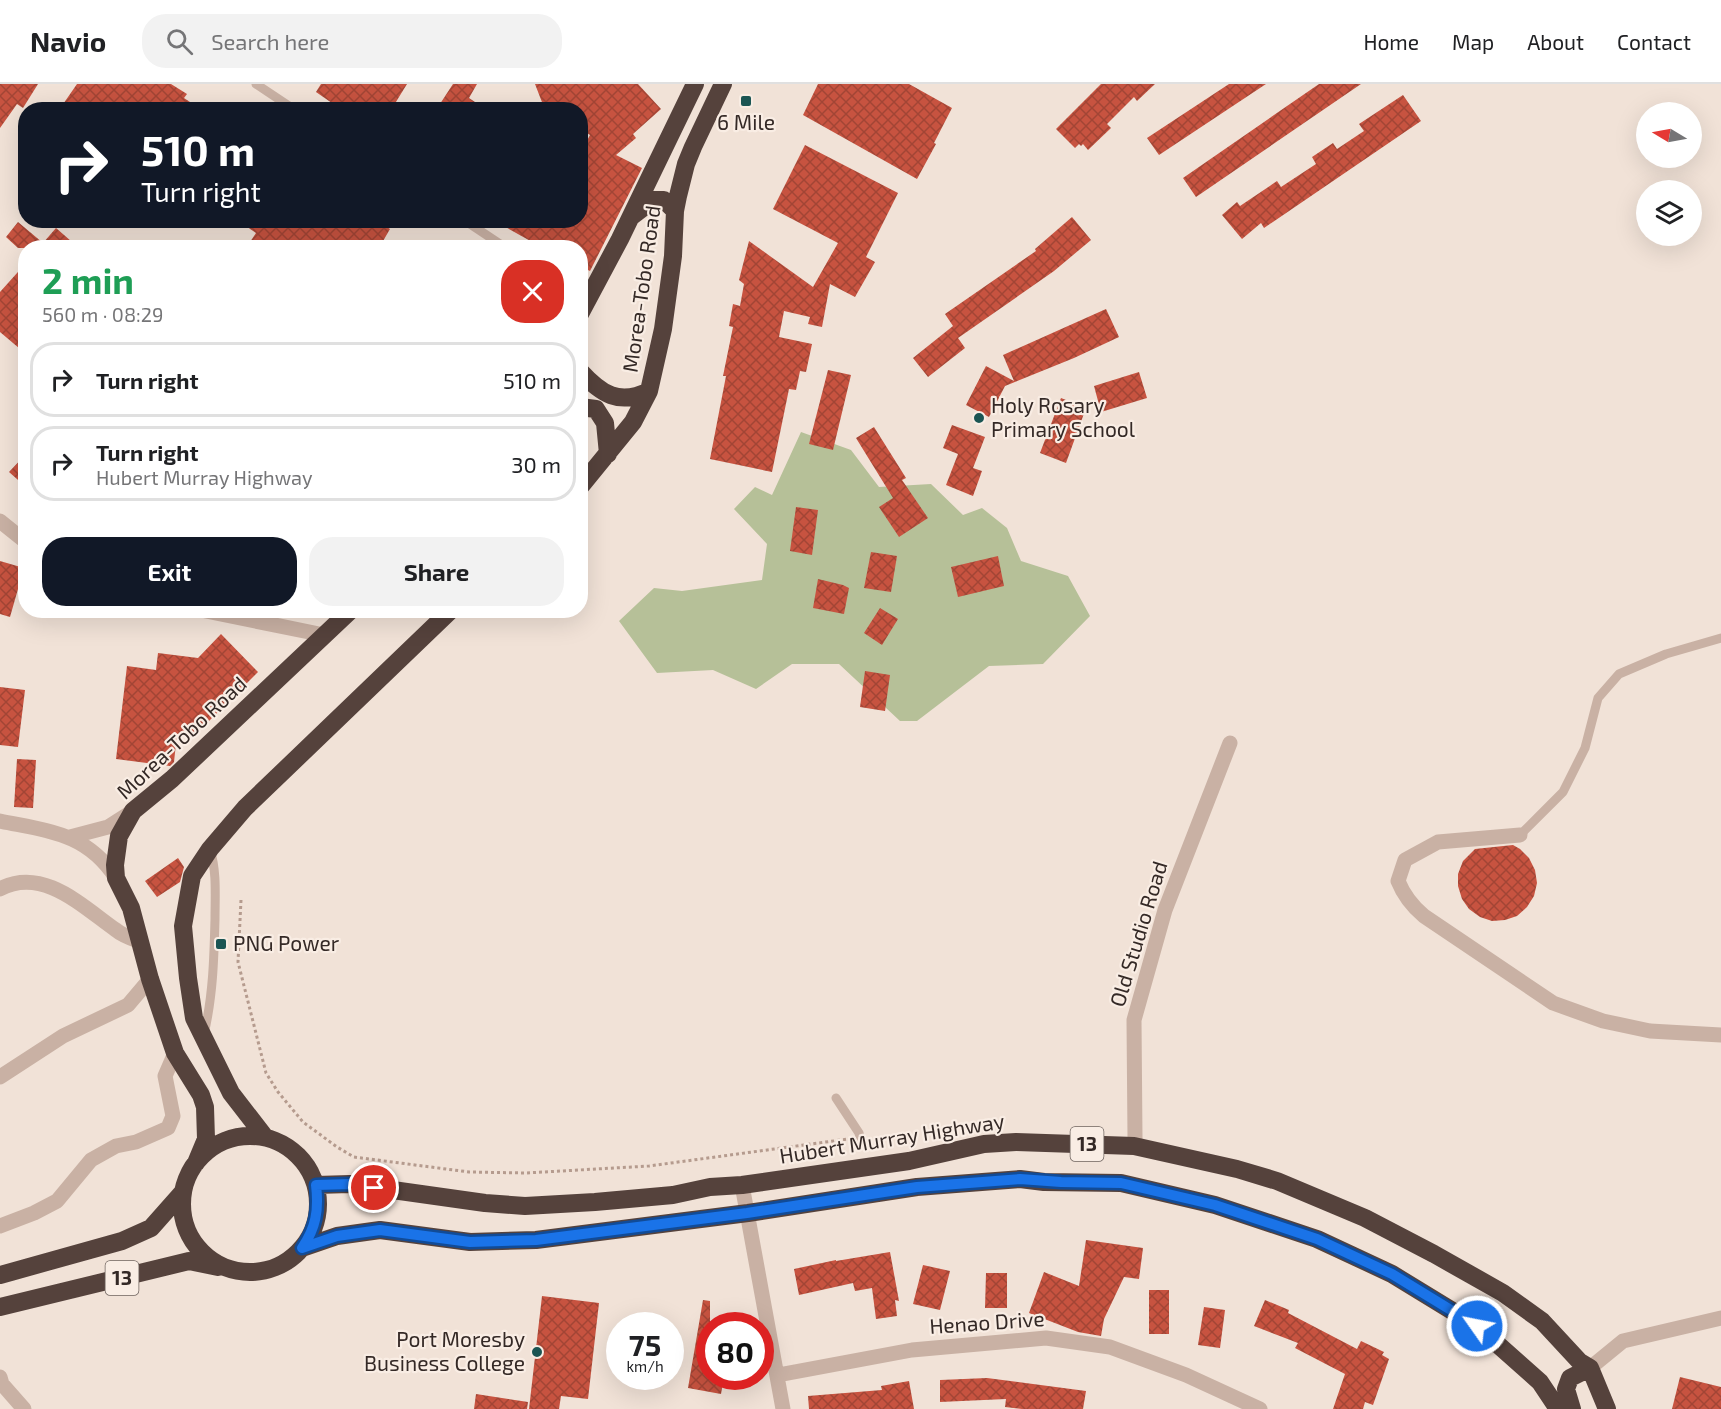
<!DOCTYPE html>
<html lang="en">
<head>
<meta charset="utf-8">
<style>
	body { margin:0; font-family:"Exo 2",sans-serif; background:#f2f2f2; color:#202124; height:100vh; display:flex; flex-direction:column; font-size:22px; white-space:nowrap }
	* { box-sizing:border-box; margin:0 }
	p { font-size:20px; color:#757577 }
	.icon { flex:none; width:33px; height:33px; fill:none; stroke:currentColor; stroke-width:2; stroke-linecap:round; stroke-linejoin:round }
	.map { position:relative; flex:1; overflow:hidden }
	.drawer { position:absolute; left:18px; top:156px; width:570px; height:378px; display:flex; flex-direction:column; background:#fff; border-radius:24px; box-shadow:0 6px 24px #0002 }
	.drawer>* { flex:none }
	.top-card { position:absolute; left:18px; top:18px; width:570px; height:126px; border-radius:24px; box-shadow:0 6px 24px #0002; background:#111827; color:#fff; overflow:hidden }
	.needle { width:39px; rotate:280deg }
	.fabs { position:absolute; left:1636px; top:18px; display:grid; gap:12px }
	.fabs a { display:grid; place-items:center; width:66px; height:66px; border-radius:50%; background:#fff; box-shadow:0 6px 24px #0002; font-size:30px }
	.speed { position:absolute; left:606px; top:1228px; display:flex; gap:12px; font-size:30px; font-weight:700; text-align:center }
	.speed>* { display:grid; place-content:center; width:78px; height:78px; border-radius:50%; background:#fff; box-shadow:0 6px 24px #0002; line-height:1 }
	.speed small { font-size:15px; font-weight:400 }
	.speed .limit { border:9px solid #d22; background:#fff; color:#111 }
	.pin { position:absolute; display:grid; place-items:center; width:51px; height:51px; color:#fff; margin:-26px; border:3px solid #fff; border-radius:50%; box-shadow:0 2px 6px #0007 }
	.me { position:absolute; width:66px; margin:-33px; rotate:303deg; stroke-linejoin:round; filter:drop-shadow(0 0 4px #0008) }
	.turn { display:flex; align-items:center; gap:21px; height:126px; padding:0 24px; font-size:27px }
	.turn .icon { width:78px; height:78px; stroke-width:2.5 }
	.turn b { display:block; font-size:42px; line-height:51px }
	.round { display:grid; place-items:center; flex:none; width:63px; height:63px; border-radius:24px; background:#f2f2f2 }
	.overview { display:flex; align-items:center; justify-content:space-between; height:102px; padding:0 24px }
	h1 { font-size:36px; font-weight:700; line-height:45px; color:#1e9e55 }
	.button { display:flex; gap:12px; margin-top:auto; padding:12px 24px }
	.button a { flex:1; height:69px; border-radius:24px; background:#111827; color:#fff; font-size:24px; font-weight:700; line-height:69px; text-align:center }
	.button a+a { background:#f2f2f2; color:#202124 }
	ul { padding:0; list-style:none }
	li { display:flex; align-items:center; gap:18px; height:75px; margin:0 12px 9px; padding:0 12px; border:3px solid #e0e0e0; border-radius:24px }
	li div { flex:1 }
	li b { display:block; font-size:22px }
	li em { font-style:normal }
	header { display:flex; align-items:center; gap:36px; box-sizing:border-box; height:84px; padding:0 30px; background:#fff; border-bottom:2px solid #e0e0e0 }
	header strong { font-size:28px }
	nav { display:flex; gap:33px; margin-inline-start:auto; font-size:21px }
	.search { width:420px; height:54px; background:#f2f2f2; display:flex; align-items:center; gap:15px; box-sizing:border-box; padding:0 21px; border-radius:24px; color:#757577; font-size:22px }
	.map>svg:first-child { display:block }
	.grass { fill:#b6c098 }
	.building { fill:url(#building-cross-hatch) }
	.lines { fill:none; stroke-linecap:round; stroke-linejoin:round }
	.path { stroke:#b59b8e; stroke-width:3; stroke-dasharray:3 3; stroke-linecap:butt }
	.lane { stroke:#c9b1a4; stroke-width:9 }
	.street { stroke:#c9b1a4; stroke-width:15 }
	.highway { stroke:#55423c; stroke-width:18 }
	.route-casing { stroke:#114b97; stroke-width:15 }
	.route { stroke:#1a73e8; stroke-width:10 }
	.poi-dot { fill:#1b5553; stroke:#f9ede4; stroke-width:2 }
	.labels { text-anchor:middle; stroke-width:4.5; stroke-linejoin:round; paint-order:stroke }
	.shield { fill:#f9ede4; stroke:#6f645f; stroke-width:1.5 }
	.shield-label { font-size:20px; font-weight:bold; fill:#342926 }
	.poi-label { font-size:21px; fill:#342926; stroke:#f9ede4; text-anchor:start }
	.street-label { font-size:21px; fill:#342926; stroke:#f9ede4 }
</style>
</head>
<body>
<header>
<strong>Navio</strong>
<div class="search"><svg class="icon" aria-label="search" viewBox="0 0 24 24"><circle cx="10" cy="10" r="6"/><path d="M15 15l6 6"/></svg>Search here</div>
<nav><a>Home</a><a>Map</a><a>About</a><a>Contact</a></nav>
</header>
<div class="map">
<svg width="1721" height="1325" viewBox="0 0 1721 1325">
	<defs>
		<pattern id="building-cross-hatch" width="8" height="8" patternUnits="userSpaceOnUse" patternTransform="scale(1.5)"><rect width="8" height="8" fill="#c75340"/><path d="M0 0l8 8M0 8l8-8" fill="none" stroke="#a24535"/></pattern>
	</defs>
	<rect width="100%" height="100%" fill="#f1e2d7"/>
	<path class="grass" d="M801 348 851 366 879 403 931 400 963 431 982 424 1007 444 1021 477 1068 492 1090 532 1043 580 989 582 917 637H900L839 580H792L756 605 713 586 657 589 619 537 654 504 682 507 762 496 767 460 734 425 755 403 772 411Z"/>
	<path class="building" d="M0 0H38L23 24 17 20 0 44Z
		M77 0H171L187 10 184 14 202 26H59Z
		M321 0H407L391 26H342L316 8Z
		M453 0H477L469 14 487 26H436Z
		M535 0H638L661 25 633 50 636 54 616 71 642 84 590 187 580 182V164H543L493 136H580V70L590 51 580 45V26H545Z
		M818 0H909L952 24 934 59 936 60 917 95 803 31Z
		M1101 0H1155L1137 17 1134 13 1107 40 1111 44 1088 66 1083 60 1081 62 1079 60 1075 64 1056 45Z
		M1229 0H1266L1159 71 1147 54Z
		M1319 0H1361L1196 113 1183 94Z
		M1403 11 1421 37 1264 144 1261 139 1242 155 1222 131 1237 118 1240 122 1277 97 1281 103 1316 80 1312 73 1333 59 1337 65 1364 47 1359 40Z
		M805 61 898 109 866 173 875 178 855 213 830 200 822 243 808 240 810 233 784 227 779 253 812 260 806 288 800 287 796 306 789 305 772 388 710 375 726 292H723L733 243 729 242 733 220 740 222 744 200 739 196 749 157 813 203 838 159 773 125Z
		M1072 133 1091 156 1054 187 958 254 965 264 928 293 913 274 953 242 945 230 1036 167 1035 165Z
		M237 136H377L390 145 379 164H246L256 149Z
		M18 138 43 159 56 144 79 164H18L6 153Z
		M26 179V270L0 248V208Z
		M1106 225 1119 253 1074 274 1005 302 989 333 966 321 986 282 1014 297 1003 271Z
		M828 286 851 291 833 366 809 360Z
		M1139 288 1147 314 1101 328 1094 302Z
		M1061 314 1086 324 1066 379 1040 369Z
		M952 341 985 353 973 384 982 387 973 412 946 401 958 370 943 364Z
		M874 343 906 394 902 396 928 434 899 453 879 423 893 414 856 354Z
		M26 370V403L9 388Z
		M796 423 818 426 812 471 790 467Z
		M871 468 897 472 891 508 864 504Z
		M998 472 1004 502 958 513 951 483Z
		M0 477 24 484 10 533 0 530Z
		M818 495 843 501 849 504 844 530 813 524Z
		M880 524 898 535 882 561 864 549Z
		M221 550 258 588 194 652 177 650 174 678 170 682 116 675 127 582 156 586 158 569 198 574Z
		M865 587 890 591 885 627 860 623Z
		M0 603 25 606 18 663 0 661Z
		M17 675 36 676 33 724 14 723Z
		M1513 761 1520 765 1529 774 1535 786 1537 799 1534 812 1527 823 1517 832 1505 836 1492 837 1480 833 1469 825 1462 815 1458 802V790L1463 777 1475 765Z
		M178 774 184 783 180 798 157 813 145 797Z
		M1086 1156 1143 1164 1139 1195 1124 1193 1104 1235 1101 1252 1078 1248 1029 1229 1044 1188 1079 1202Z
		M890 1168 899 1217 895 1216 897 1232 876 1235 872 1204 855 1207 853 1199 799 1211 794 1185 836 1176V1177Z
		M923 1181 950 1187 940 1226 913 1220Z
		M986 1189H1007V1224H985Z
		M1149 1206H1169V1250H1149Z
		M542 1212 599 1219 588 1315 561 1312 559 1325H529Z
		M703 1216 710 1217V1293H724L721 1310 688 1304Z
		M1265 1216 1289 1226 1288 1229 1357 1265 1361 1257 1384 1268 1382 1271 1389 1275 1373 1321 1365 1318 1363 1325H1333L1345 1290 1295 1264 1298 1259 1254 1242Z
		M1204 1223 1225 1226 1220 1264 1198 1261Z
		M1680 1293 1721 1303V1325H1672Z
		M987 1294 1086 1307 1083 1325H1022L1005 1323 1006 1315 940 1318V1296Z
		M909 1297 914 1325H809L808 1312 882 1306 881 1302Z
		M476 1310 528 1318 527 1325H474Z"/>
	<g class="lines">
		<path class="path" d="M241 816 238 878 266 989 278 1008 303 1038 337 1063 354 1073 469 1088 526 1089 649 1082 848 1055"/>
		<path class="lane" d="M256 0 295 26
			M464 136 506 164
			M1520 751 1563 708 1585 664 1598 614 1619 590 1666 570 1721 554
			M204 950C213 912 214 874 215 835 215 811 217 788 210 765
			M836 1014 859 1049 862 1060"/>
		<path class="street" d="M0 437 26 458
			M201 526 324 551
			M0 737C48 747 87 749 116 794
			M1520 751 1438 758 1405 776 1398 797C1404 812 1412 822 1424 832L1553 919 1603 937 1650 947 1721 951
			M70 753 108 743 133 727
			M0 805C43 782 83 823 116 846 123 852 133 855 141 858
			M0 993 63 952 128 921 150 895
			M1134 1062 1135 1054 1134 936 1165 826 1230 659
			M742 1101 783 1325
			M0 1142 34 1129 57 1117 91 1076 116 1062 136 1058 168 1044 173 1032 165 992 175 969
			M1590 1284 1623 1257 1721 1234
			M778 1291 912 1266 1046 1254 1110 1263 1186 1291 1260 1325
			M0 1293 2 1300 24 1325"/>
		<path class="highway" d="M632 132 653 116H664L675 127
			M580 230 620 155 695 0
			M580 287C601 310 619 322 649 307
			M580 323 596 325 605 339 608 370
			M580 403 633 338 649 307 663 245 673 172 675 127 678 112 686 80 693 63 723 0
			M182 1120a68 68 0 1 1 136 0a68 68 0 1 1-136 0Z
			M265 1053 231 1009 194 934 188 894 183 842 192 792 210 765 245 724 451 526
			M196 1079 206 1055 205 1023 201 1011 175 969 150 895 131 824 116 794 115 781 119 752 133 727 172 695 351 526
			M316 1101 350 1100 485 1119 525 1122 595 1118 673 1111 710 1103 742 1101 909 1077 984 1060 1016 1058 1134 1062 1237 1085 1277 1097 1365 1134 1434 1170 1503 1209 1542 1237 1580 1278 1590 1284 1607 1325
			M302 1164 337 1152 380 1146 470 1158 536 1156 748 1129 917 1103 1020 1095 1044 1098 1121 1099 1215 1121 1317 1155 1392 1190 1477 1242 1540 1298 1558 1325
			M0 1191 122 1157 151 1144 182 1109
			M0 1223 189 1177 218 1183
			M1572 1325 1566 1305 1570 1294 1590 1284"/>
	</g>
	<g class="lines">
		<g class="route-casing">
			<path id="route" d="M374 1104 350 1100 316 1101C319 1126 316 1144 302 1164L337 1152 380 1146 470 1158 536 1156 747 1129 917 1103 1020 1095 1061 1098 1121 1099 1215 1121 1317 1155 1392 1190 1477 1242"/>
		</g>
		<use href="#route" class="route"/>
	</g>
	<g class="poi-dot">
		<rect x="740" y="11" width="12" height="12" rx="3"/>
		<circle cx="979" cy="334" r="6"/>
		<rect x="215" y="854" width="12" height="12" rx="3"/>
		<circle cx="537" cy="1268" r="6"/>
	</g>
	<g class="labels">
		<g class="shield">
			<rect x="1070.5" y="1043" width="33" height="34" rx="4.5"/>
			<rect x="105.5" y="1177" width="33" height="34" rx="4.5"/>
		</g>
		<g class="shield-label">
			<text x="1087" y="1067">13</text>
			<text x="122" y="1201">13</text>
		</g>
		<g class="poi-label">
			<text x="746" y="46" text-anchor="middle">6 Mile</text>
			<text x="991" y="329">Holy Rosary<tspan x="991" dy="24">Primary School</tspan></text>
			<text x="233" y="867">PNG Power</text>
			<text x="525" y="1263" text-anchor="end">Port Moresby<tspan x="525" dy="24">Business College</tspan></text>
		</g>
		<g class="street-label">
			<text transform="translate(642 205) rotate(-82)" y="7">Morea-Tobo Road</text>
			<text transform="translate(182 654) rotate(-43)" y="7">Morea-Tobo Road</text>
			<text transform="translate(1139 850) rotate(-73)" y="7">Old Studio Road</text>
			<text transform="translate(892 1055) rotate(-9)" y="7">Hubert Murray Highway</text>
			<text transform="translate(987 1239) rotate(-4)" y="7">Henao Drive</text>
		</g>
	</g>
</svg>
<div class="fabs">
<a><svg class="needle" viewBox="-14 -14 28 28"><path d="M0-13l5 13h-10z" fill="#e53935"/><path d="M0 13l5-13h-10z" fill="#757577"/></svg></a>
<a><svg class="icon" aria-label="layers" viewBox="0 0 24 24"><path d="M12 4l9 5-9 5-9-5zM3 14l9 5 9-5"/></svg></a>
</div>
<div class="speed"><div>75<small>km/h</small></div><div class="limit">80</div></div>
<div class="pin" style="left:374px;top:1104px;background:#d93025"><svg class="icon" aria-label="arrive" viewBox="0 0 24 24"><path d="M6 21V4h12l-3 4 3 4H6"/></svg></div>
<svg class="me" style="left:1477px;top:1242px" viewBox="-20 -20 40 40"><circle r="17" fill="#1a73e8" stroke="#fff" stroke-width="3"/><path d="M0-11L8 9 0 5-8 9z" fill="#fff"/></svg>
<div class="top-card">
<div class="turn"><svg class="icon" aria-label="right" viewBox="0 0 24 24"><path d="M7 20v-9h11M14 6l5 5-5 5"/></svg><div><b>510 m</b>Turn right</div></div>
</div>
<section class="drawer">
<div class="overview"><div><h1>2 min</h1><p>560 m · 08:29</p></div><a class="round" style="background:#d93025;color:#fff"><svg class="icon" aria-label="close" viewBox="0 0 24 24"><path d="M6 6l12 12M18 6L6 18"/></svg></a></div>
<ul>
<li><svg class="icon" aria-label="right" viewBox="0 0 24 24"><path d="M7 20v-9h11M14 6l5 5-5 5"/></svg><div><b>Turn right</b></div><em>510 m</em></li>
<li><svg class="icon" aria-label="right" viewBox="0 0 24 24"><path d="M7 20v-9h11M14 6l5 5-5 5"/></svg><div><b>Turn right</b><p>Hubert Murray Highway</p></div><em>30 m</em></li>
</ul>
<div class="button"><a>Exit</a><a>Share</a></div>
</section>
</div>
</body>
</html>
